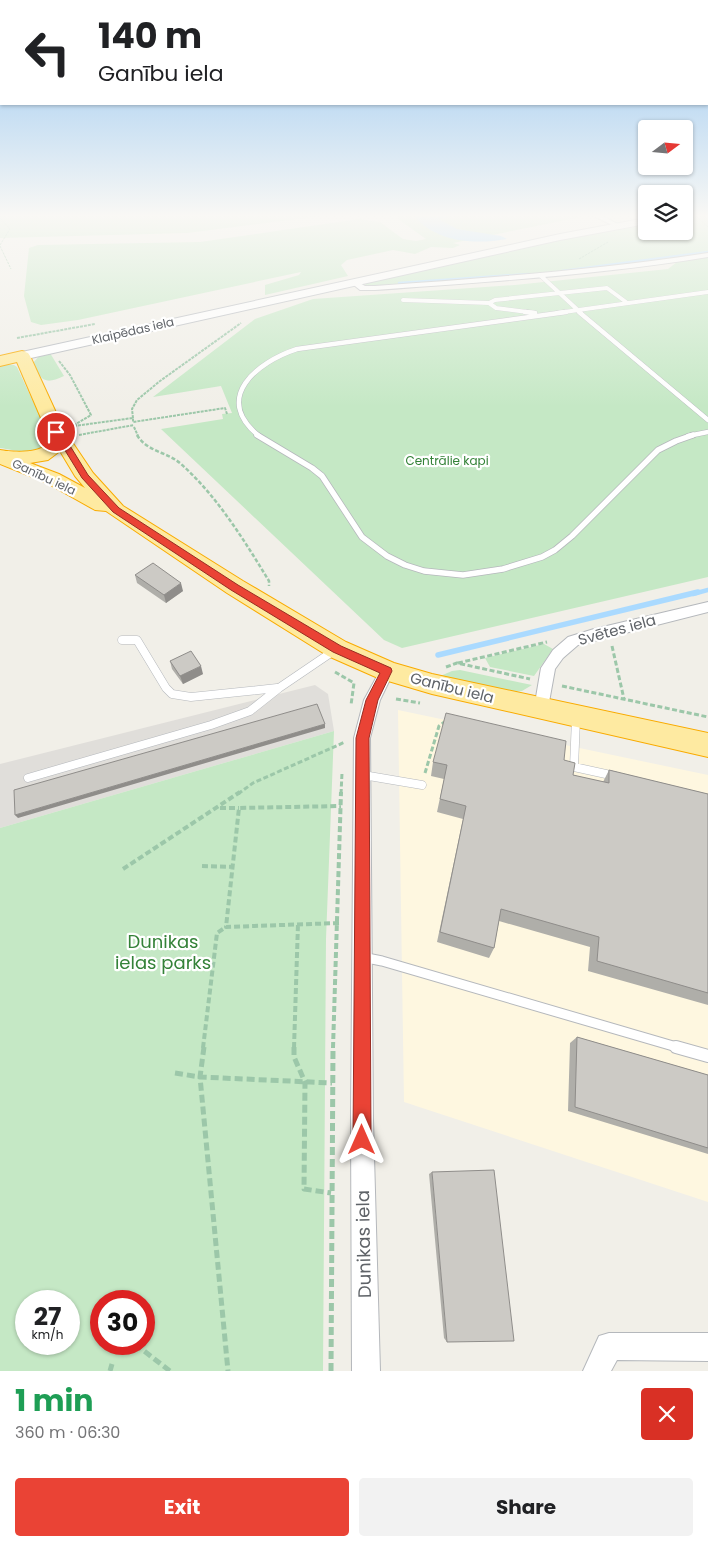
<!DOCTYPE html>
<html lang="en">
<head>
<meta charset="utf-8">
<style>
	body { margin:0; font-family:Poppins,sans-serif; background:#f2f2f2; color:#202124; height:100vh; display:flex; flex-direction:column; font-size:19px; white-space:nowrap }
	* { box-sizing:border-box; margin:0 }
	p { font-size:16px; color:#757577 }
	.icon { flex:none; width:28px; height:28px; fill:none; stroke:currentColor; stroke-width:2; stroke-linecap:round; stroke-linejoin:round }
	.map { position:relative; height:1371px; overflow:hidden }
	.drawer { display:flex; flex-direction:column; background:#fff; flex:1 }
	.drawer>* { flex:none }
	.hud { position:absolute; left:0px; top:0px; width:709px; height:105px; box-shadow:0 1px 4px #0004; background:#fff; color:#202124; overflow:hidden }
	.needle { width:32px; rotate:74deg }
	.controls { position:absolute; left:638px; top:120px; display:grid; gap:10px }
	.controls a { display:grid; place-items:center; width:55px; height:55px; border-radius:5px; background:#fff; box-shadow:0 1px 4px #0004; font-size:25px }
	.speed { position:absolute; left:15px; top:1290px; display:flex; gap:10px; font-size:25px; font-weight:700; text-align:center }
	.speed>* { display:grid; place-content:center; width:65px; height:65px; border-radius:50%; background:#fff; box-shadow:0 1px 4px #0004; line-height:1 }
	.speed small { font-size:12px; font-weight:400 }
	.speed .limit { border:8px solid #d22; background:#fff; color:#111 }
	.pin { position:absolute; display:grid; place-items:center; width:42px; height:42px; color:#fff; margin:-21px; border:2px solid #fff; border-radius:50%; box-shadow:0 1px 5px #0007 }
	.me { position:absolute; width:55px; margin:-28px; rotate:0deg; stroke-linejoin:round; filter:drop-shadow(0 0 4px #0008) }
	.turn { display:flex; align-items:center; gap:18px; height:105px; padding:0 15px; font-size:22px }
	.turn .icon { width:65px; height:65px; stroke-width:2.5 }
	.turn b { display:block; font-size:35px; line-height:42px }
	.round { display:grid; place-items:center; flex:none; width:52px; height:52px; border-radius:5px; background:#f2f2f2 }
	.headline { display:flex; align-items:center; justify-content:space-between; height:85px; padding:0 15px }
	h1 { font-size:30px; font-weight:700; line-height:38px; color:#1e9e55 }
	.primary-button { display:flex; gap:10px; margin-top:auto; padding:10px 15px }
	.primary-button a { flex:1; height:58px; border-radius:5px; background:#ea4335; color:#fff; font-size:20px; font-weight:700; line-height:58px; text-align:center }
	.primary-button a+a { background:#f2f2f2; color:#202124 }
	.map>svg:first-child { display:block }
	.commercial { fill:#fef7e0 }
	.industrial { fill:#e0deda }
	.green { fill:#c5e8c5; fill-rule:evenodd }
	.water { fill:#aadaff }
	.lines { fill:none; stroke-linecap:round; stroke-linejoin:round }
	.stream-far2 { stroke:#aadaff; stroke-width:2.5 }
	.stream-far1 { stroke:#aadaff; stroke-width:4.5 }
	.stream { stroke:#aadaff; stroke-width:5.5 }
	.service-far5-casing { stroke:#b5b8bc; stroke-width:4.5 }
	.service-far4-casing { stroke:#b5b8bc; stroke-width:5.5 }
	.service-far3-casing { stroke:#b5b8bc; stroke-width:7 }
	.service-far2-casing { stroke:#b5b8bc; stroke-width:9 }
	.service-far1-casing { stroke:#b5b8bc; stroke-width:11 }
	.service-casing { stroke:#b5b8bc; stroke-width:14 }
	.minor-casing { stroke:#b5b8bc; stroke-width:2 }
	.secondary-casing { stroke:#b6babf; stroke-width:2 }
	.trunk-casing { stroke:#f9ab00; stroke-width:2 }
	.path-far5 { stroke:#9cc7a9; stroke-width:1; stroke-dasharray:2.5 1; stroke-linecap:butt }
	.path-far4 { stroke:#9cc7a9; stroke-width:2; stroke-dasharray:3 1; stroke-linecap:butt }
	.path-far3 { stroke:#9cc7a9; stroke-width:2.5; stroke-dasharray:4 2; stroke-linecap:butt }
	.path-far2 { stroke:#9cc7a9; stroke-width:3; stroke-dasharray:5 2.5; stroke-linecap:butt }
	.path-far1 { stroke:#9cc7a9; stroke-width:4; stroke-dasharray:6 3; stroke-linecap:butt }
	.path { stroke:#9cc7a9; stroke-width:5; stroke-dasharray:8 4; stroke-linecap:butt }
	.service-far5 { stroke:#fff; stroke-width:4 }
	.service-far4 { stroke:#fff; stroke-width:4.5 }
	.service-far3 { stroke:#fff; stroke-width:5.5 }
	.service-far2 { stroke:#fff; stroke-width:8 }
	.service-far1 { stroke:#fff; stroke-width:9 }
	.service { stroke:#fff; stroke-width:12 }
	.minor { fill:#fff; fill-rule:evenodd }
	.secondary { fill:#fff; fill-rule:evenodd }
	.trunk { fill:#feeaa1; fill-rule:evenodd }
	.wall { fill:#afaea9 }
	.shaded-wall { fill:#8f8d8a }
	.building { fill:#cccac5; stroke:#8f8d8a }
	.route { fill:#ea4335; stroke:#982c22 }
	.labels { text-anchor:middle; stroke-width:4.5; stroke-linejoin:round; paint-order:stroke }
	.far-street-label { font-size:12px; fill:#5f6368; stroke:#fff }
	.far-park-label { font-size:12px; fill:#348238; stroke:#fff }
	.street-label { font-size:15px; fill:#5f6368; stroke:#fff }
	.near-park-label { font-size:18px; fill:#348238; stroke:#fff }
	.near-street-label { font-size:18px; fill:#5f6368; stroke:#fff }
</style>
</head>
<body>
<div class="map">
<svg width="708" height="1371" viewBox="0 0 708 1371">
	<rect width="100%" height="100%" fill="#f1efe8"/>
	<path class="commercial" d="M398 710 708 775V1202L404 1102Z"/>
	<path class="industrial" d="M315 685 328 694 334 731 0 828V764Z"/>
	<path class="green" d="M0 215H329L187 233 0 238Z
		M400 215H577L581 217 453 243 460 245 453 248 431 247 415 254 393 250 347 260 341 265 348 276 265 295V285L299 275 301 272 78 320 41 325 31 322 24 296 29 248 38 245 200 242 359 219 380 222 403 239 416 241 426 239 398 219Z
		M700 215H708V577L402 648 384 640 161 429 223 419 222 414 232 413 221 386 153 397 255 319 313 299 515 285 668 269 682 258 538 275 373 286H367L364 283 576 236 646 225V231H684V218Z
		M50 353 64 376C45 385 41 381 33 363L40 355Z
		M0 364 14 365 17 367 48 434C45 438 45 442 43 446 36 458 11 449 0 448Z
		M544 644 553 649 534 676 490 667 485 658Z
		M460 670 532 685 522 691 514 692 438 677 452 671Z
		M334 731 326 939 323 1371H0V828ZM26 1301H69V1344H26ZM101 1301H144V1344H101Z"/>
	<path class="water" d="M413 215H447L448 217 439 219 457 229 501 236 507 239C473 245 436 242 413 215Z"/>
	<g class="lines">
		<path class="stream-far2" d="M562 271 708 252
			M399 283 529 274"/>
		<path class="stream-far1" d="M693 594 708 590"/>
		<path class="stream" d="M438 655 698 592"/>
		<g class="service-far5-casing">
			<path id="service-far5" d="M540 275 581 313
				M403 300 489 303
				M535 313 496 308 489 303 495 300 607 288 626 302
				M557 313 708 292"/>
		</g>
		<g class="service-far4-casing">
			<path id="service-far4" d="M525 312 535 313
				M579 312 708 420
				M259 436C212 398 257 362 297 349L566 312
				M688 436 708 432"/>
		</g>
		<g class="service-far3-casing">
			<path id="service-far3" d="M257 435 312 468 322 476 362 537 387 556 405 565 424 571 463 575 503 569 542 557 555 550 572 536 658 450 676 441 693 435"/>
		</g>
		<g class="service-far2-casing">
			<path id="service-far2" d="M122 640H137L166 688 172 694 191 697 277 688
				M576 719 574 767 615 776
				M363 775 422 785
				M28 778 211 725 250 711 279 688 335 650"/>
		</g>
		<g class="service-far1-casing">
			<path id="service-far1" d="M362 957 382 961 680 1048"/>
		</g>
		<g class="service-casing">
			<path id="service" d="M676 1047 708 1056"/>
		</g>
		<g class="minor-casing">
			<path id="minor" d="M592 215H601L621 226 616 227Z
				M708 253V257C598 275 486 282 375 290H360L350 282 354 280 365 286H375C486 278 598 270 708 253Z
				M708 602V612L578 645 563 658 555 669 547 713 542 715 537 713 534 709 541 668 553 650 568 637 594 629Z
				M387 665 392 667 394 671 380 700 370 738 373 1120 380 1371H352L351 1120 354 738 364 700 382 667Z
				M609 1333H708V1361L617 1360 611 1371H583L599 1336Z"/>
		</g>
		<g class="secondary-casing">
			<path id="secondary" d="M646 218V224L560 240 22 360 15 356 22 352 560 234Z"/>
		</g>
		<g class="trunk-casing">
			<path id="trunk" d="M22 351 28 353 30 356 64 430 93 473 123 506 243 581 346 642 394 663 432 674 708 733V757L432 694 378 678 328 656 227 593 106 511 95 510 45 482 0 464V450C10 452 40 454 46 444 48 440 47 436 47 432L17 362 0 366V356ZM60 451 75 476 85 488 59 474 30 463 48 460Z"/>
		</g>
		<path class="path-far5" d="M696 216 708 227
			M0 218 10 229 0 245
			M0 246 11 269
			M579 259 608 242"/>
		<path class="path-far4" d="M17 338 95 324
			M59 361 70 375 91 415 76 424 73 429
			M133 418 132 409 137 400 160 381 241 323
			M74 426 133 418V422L225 408 227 414
			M134 427 138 436
			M79 435 134 425"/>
		<path class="path-far3" d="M137 435C147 452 168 452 181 464 217 496 244 540 269 581V586"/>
		<path class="path-far2" d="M612 646 624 699
			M458 663 547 642
			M446 667 457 663 530 679
			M335 672 354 683 351 705
			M562 686 708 717
			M396 699 420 703
			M425 773 439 726 447 720
			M238 794 253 783 345 742
			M341 794 342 773"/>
		<path class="path-far1" d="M220 808H239
			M202 866 233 867
			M123 869 240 792
			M339 923 226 927 239 808 341 806
			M203 1048 217 933 226 927
			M294 1048 298 924
			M333 1048 341 792"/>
		<path class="path" d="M204 1047 200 1077 228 1371
			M294 1047V1057L305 1082 304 1189 331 1193
			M175 1073 200 1077 332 1083
			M135 1344 170 1371
			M110 1371 112 1364
			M331 1371 333 1047"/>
		<use href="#service-far5" class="service-far5"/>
		<use href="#service-far4" class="service-far4"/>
		<use href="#service-far3" class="service-far3"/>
		<use href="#service-far2" class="service-far2"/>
		<use href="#service-far1" class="service-far1"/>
		<use href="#service" class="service"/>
		<use href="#minor" class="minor"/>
		<use href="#secondary" class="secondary"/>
		<use href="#trunk" class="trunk"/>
	</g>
	<path class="wall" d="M135 575 183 591 166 603 137 583Z
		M170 661 203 674 183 684 172 669Z
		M564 760 573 775 603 782 609 770 708 794V1005L588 971 590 947 499 921 494 948 489 958 437 942 463 819 437 812 444 779 431 776 433 762Z
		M577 1037 708 1075V1154L568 1111 570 1043Z
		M432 1172 447 1342 444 1338 429 1174Z"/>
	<path class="shaded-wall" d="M181 583 183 591 166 603 164 595Z
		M201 666 203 674 183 684 180 676Z
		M325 724V728L18 818 15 815Z"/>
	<path class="building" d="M153 563 181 583 164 595 135 575Z
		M191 651 201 666 180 676 170 661Z
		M317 704 325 724 15 815 14 790Z
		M446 713 566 741 564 760 575 763 573 775 609 783V770L708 794V993L597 961 599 937 501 909 494 948 440 932 466 806 440 799 447 765 433 762Z
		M577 1037 708 1075V1148L575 1107Z
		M494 1170 514 1341 447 1342 432 1172Z"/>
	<linearGradient id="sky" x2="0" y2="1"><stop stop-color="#8fc3f1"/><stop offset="0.53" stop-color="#f9f8f5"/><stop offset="1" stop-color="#f9f8f5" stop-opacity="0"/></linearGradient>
	<rect width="708" height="407" fill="url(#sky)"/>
	<path class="route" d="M56 429 64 436 88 475 119 508 238 585 341 646 391 668 392 671 378 700 369 738 371 1140 368 1146 362 1148 356 1146 353 1140 356 738 366 700 380 673 333 652 231 590 113 512 82 478 58 439 52 432Z"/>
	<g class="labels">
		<g class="far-street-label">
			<text transform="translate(133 331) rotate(-13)" y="4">Klaipēdas iela</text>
			<text transform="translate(44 477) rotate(25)" y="4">Ganību iela</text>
		</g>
		<g class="far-park-label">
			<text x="447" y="465">Centrālie kapi</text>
		</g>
		<g class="street-label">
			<text transform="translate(617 630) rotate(-15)" y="5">Svētes iela</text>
			<text transform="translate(452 688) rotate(14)" y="5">Ganību iela</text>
		</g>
		<g class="near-park-label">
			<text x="163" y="948">Dunikas<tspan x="163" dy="21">ielas parks</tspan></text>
		</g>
		<g class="near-street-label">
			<text transform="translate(364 1244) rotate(-91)" y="6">Dunikas iela</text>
		</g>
	</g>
</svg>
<div class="controls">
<a><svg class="needle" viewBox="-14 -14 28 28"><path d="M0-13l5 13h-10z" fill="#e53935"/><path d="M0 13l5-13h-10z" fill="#757577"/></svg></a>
<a><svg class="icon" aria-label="layers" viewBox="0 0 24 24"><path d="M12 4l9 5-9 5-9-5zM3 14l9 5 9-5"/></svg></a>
</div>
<div class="speed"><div>27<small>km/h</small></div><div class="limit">30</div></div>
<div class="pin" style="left:56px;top:432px;background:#d93025"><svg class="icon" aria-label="arrive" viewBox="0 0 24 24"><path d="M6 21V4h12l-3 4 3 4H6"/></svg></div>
<svg class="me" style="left:362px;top:1140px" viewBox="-20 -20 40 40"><path d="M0-17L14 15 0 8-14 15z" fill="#ea4335" stroke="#fff" stroke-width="4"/></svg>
<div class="hud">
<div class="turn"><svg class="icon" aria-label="left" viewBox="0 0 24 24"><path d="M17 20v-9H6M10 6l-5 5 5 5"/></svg><div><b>140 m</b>Ganību iela</div></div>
</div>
</div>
<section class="drawer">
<div class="headline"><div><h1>1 min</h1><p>360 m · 06:30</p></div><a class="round" style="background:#d93025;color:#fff"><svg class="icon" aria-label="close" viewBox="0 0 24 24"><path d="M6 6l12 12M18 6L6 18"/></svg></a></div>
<div class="primary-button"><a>Exit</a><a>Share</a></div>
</section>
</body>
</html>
